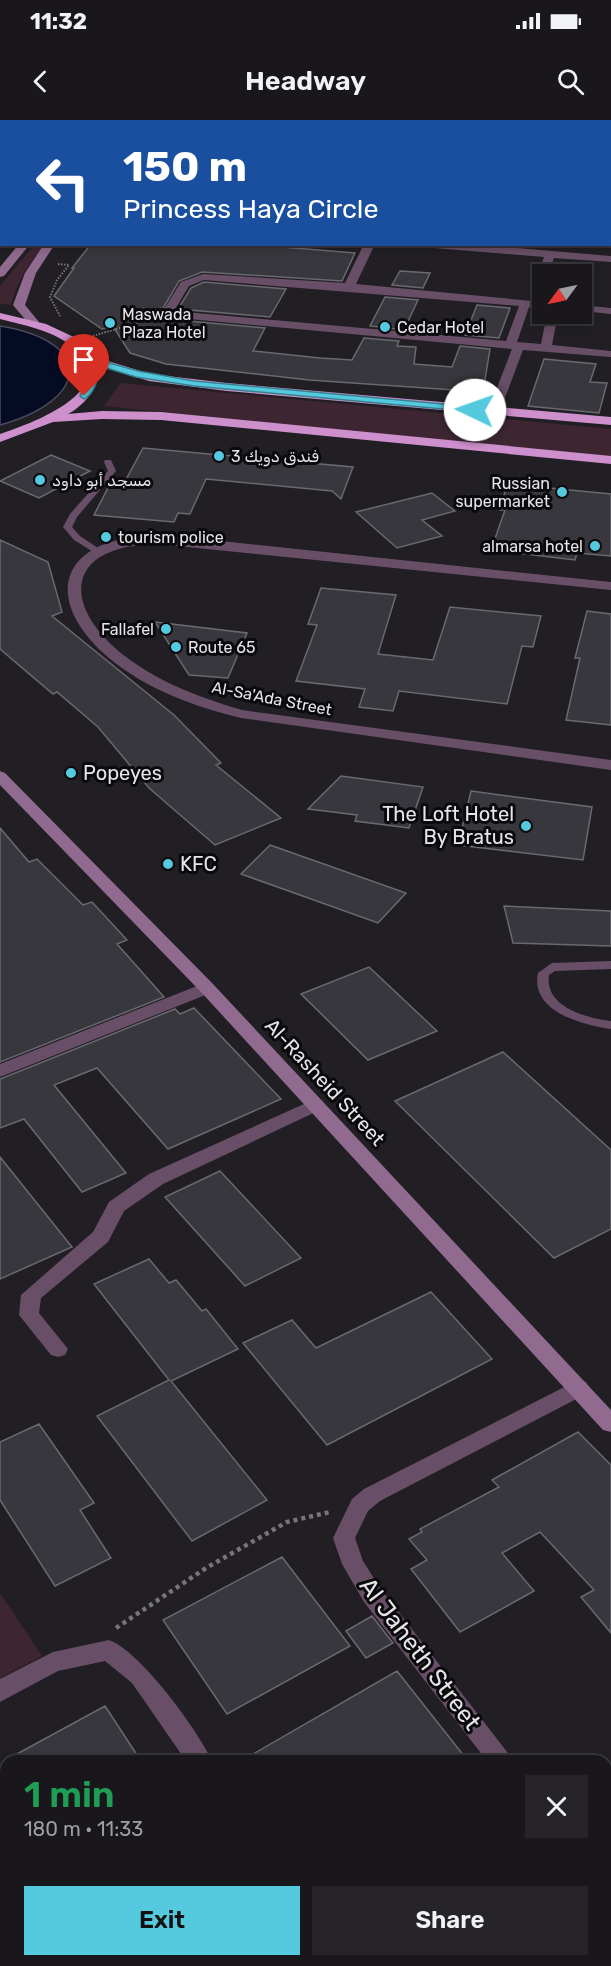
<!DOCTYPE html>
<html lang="en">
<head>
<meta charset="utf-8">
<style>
	body { margin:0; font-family:Rubik,"Noto Sans Arabic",sans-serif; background:#262428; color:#f1f3f6; height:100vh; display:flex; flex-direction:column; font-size:22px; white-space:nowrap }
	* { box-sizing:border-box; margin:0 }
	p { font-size:20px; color:#9f9fa3 }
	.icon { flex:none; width:33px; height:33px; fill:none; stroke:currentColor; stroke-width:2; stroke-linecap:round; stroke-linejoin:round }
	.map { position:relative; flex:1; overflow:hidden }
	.panel { position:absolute; left:0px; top:1635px; width:612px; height:212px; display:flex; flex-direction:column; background:#19171b; border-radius:18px 18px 0 0; box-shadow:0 3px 9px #0003,0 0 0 2px #37363a }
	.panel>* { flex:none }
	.guide { position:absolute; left:0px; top:0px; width:612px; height:126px; box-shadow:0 3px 9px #0003,0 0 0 2px #37363a; background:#1a4fa0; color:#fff; overflow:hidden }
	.needle { width:39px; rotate:237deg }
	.tools { position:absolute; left:532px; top:144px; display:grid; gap:12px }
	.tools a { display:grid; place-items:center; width:60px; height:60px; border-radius:0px; background:#19171b; box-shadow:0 3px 9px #0003,0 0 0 2px #37363a; font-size:30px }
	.pin { position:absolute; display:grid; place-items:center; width:51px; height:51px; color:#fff; margin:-62px -26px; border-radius:50% 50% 50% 0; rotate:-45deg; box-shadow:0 0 6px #0007 }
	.pin .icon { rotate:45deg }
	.me { position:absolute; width:66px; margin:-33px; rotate:273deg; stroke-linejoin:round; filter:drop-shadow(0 0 4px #0008) }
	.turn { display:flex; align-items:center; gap:21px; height:126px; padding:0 24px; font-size:27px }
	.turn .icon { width:78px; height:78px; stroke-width:2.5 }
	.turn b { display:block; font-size:42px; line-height:51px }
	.round { display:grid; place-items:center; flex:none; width:63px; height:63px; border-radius:0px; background:#262428 }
	.summary { display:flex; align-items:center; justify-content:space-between; height:102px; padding:0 24px }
	h1 { font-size:36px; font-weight:600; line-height:45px; color:#1e9e55 }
	.cta { display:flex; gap:12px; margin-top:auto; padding:12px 24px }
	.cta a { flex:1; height:69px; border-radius:0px; background:#55cadf; color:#111; font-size:24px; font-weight:600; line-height:69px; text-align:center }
	.cta a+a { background:#262428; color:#f1f3f6 }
	.status { display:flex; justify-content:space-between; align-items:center; height:42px; padding:0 30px; background:#19171b; direction:ltr }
	.status svg { height:16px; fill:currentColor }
	header { display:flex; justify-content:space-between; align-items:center; height:78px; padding:0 24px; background:#19171b; font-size:27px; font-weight:600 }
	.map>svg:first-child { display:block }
	.green { fill:#3d2632 }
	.water { fill:#050b22; stroke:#494c5d; stroke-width:1.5 }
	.building { fill:#37373d; stroke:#69696f; stroke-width:1.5 }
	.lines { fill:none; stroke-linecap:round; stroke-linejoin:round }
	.path-far1 { stroke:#777579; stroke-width:2; stroke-dasharray:1.5 1.5; stroke-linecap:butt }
	.path { stroke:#777579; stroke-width:4.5; stroke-dasharray:4 4; stroke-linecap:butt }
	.lane { fill:#684f67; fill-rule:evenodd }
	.street { fill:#684f67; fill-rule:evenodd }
	.secondary { fill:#916a90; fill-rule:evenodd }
	.highway { fill:#ce90cd; fill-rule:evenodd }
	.route { fill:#55cadf; stroke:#378391; stroke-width:1.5 }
	.poi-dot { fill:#55cadf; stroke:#0a090b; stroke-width:2 }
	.labels { text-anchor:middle; stroke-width:6; stroke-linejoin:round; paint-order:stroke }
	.far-poi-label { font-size:16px; fill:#e7e5e8; stroke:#0a090b; text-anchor:start }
	.far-street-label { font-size:16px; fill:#e7e5e8; stroke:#0a090b }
	.poi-label { font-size:20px; fill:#e7e5e8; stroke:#0a090b; text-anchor:start }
	.street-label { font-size:20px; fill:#e7e5e8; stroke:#0a090b }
	.near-street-label { font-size:24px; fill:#e7e5e8; stroke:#0a090b }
</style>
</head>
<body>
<div class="status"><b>11:32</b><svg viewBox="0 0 49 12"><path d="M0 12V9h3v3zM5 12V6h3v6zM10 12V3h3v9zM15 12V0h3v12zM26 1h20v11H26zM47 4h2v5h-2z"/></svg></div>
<header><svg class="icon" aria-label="back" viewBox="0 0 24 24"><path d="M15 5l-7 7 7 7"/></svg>Headway<svg class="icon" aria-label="search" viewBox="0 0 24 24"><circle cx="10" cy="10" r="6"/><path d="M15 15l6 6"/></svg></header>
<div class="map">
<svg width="611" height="1846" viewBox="0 0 611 1846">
	<rect width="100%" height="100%" fill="#211f24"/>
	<path class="green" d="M298 0H611V23L610 2Z
		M34 125H44C29 143 17 162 11 185L0 184V166Z
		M121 263 611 309V338L104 286Z
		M0 1473 42 1536 0 1558Z"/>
	<path class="water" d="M0 206C97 222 88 281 0 305Z"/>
	<path class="building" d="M91 124H244L355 133 342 161 202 152 179 161 159 195 167 199 265 208 253 231 320 238 352 240 364 218 399 221 397 226 416 227 414 244 452 247 460 226 490 229 483 272 309 260 166 244 130 233 113 206 102 209 54 176 74 148H72Z
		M400 151 430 153 423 168 392 165Z
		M204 162 286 169 270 197 178 189 191 168Z
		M385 177 418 180 404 210 370 206Z
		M477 185 510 188 499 218 465 215Z
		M544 239 596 244 590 262 607 263 599 293 528 286Z
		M143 328 353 347 341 379 332 371 206 359 190 394 178 393 174 402 94 395 112 360 123 365Z
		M51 335 90 351 39 378 0 361Z
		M507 364 611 374V436L577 433 575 440 491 430 505 390H500Z
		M432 373 455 391 422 400 442 416 397 428 356 392Z
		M0 420 48 442 62 492 52 496 174 595 221 643 216 645 281 698 215 725 149 668 98 607 57 572 53 574 0 529Z
		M321 468 396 475 378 534 433 540 450 487 541 496 533 527 522 526 507 584 399 571 393 591 359 587 365 569 296 561 317 505 308 504Z
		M587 491 611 494V605L566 600 580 538H575Z
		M155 502 247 513 228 558 189 555Z
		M341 656 423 667 409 708 355 701 357 695 308 689Z
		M471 671 592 687 583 740 458 725Z
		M0 708 29 742 37 739 83 785 92 782 127 820 117 824 164 877 0 942Z
		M270 725 406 773 378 803 241 754Z
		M504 786 611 791V826L513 823Z
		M369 847 437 911 368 940 301 874Z
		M194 888 281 979 168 1029 97 948 54 965 126 1053 82 1072 24 999 0 1008V959L175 889 180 894Z
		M503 932 611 1030V1109L554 1138 395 981Z
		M0 1037 72 1127 0 1159Z
		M220 1051 301 1138 245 1166 165 1077Z
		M149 1139 169 1163 176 1160 202 1191 206 1189 238 1229 171 1261 267 1380 192 1421 97 1296 169 1260 94 1164Z
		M431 1172 492 1239 327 1325 243 1223 292 1200 316 1228Z
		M39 1304 94 1383 80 1390 111 1438 55 1466 0 1380V1322Z
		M578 1312 611 1345V1513L581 1477 594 1470 540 1412 502 1433 534 1471 460 1512 411 1449 427 1440 409 1419 422 1412 420 1409 499 1367 492 1360Z
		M282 1437 350 1526 227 1594 163 1500Z
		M372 1496 393 1523 366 1538 346 1511Z
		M397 1551 468 1641H241Z
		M105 1586 141 1641H4Z"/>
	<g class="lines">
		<path class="path-far1" d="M58 144 69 145 57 160 50 177 60 196
			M93 216 149 199"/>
		<path class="path" d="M116 1508 206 1448 287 1402 330 1392"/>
		<path class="lane" d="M105 340H111L116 351 77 397 72 407 80 416 101 430 102 432 98 435 74 420 63 407 70 394 108 351 104 342Z
			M611 841V849L555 851 549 855C544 887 586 898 611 901V909C582 905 530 891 538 853L552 843Z"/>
		<path class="street" d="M610 64H611V70H610Z
			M610 111H611V117H610Z
			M364 124H375L356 164 543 182V188L529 187 517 222 541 224 547 194H558L552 225 611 231V237L523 230 500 291 494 295 488 291 512 229 167 197 161 194 181 162 203 154 345 163ZM204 160 519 186 506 221 174 191 189 166Z
			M417 124H468L611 136V142L554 138 548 154H543V157L538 154 544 137 422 127Z
			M582 185 611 188V194L582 191Z
			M150 416H173L611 462V470L158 424C57 425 63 494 133 542 166 565 204 579 242 590L611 640V650L241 598C195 587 146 569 109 538 40 479 60 419 150 416Z
			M207 862 216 868 213 872 0 957V944Z
			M315 979 322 981 324 985 322 989 163 1064 124 1091 108 1122 41 1178 39 1193 68 1229 65 1235 58 1237 51 1235 19 1195 21 1175 93 1112 109 1082 149 1054Z
			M578 1260 586 1262 589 1268 586 1274 380 1381 368 1391 355 1418 363 1441 380 1468 514 1641H487L364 1482 342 1444 333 1418 352 1379 364 1369Z
			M109 1520C140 1531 198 1610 212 1641H186L132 1563 105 1541 58 1551 0 1582V1559L53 1532Z
			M606 1758 611 1760V1788L606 1786Z
			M330 1840H358L360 1846H332Z"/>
		<path class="secondary" d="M94 0H105L106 2H95Z
			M119 0H129L119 2Z
			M149 0H159L149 2Z
			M190 0H205L189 2Z
			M208 0H236L237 2H209Z
			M273 0H284L285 2H274Z
			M610 22H611V28H610Z
			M19 124H30L4 156 0 157V147Z
			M44 124H55L36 153 25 185 39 202 33 205 29 204 13 185 25 153Z
			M0 651 5 653 213 864 611 1290V1312L603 1310 201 872 0 665Z"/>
		<path class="highway" d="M0 193 46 204 76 218 95 237 150 254 227 263 611 297V305L227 271 149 261 97 245C102 265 85 285 68 294L102 291 161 292 611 336V344L161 300 102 299 53 302 0 322V314C33 303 127 269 69 224 50 210 23 205 0 199Z"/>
	</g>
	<path class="route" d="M92 238 138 251 194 261 475 287 479 290 475 292 194 266 136 257 97 245C100 257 95 273 84 279L80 276C88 264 91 255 87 240Z"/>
	<g class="poi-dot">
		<circle cx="110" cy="203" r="6"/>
		<circle cx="385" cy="207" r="6"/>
		<circle cx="219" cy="336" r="6"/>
		<circle cx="40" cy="360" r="6"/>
		<circle cx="562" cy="372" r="6"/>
		<circle cx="106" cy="417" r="6"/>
		<circle cx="595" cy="426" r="6"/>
		<circle cx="166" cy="509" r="6"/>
		<circle cx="176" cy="527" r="6"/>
		<circle cx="71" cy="653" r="6"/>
		<circle cx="526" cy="706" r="6"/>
		<circle cx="168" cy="744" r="6"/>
	</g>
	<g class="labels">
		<g class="far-poi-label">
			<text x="122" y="200">Maswada<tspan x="122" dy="18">Plaza Hotel</tspan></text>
			<text x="397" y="213">Cedar Hotel</text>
			<text x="231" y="342">فندق دويك 3</text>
			<text x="52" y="366">مسجد أبو داود</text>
			<text x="550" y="369" text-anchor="end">Russian<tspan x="550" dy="18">supermarket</tspan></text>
			<text x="118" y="423">tourism police</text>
			<text x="583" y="432" text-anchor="end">almarsa hotel</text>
			<text x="154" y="515" text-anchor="end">Fallafel</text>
			<text x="188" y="533">Route 65</text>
		</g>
		<g class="far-street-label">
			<text transform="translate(272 578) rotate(11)" y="6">Al-Sa'Ada Street</text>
		</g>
		<g class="poi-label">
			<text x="83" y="660">Popeyes</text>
			<text x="514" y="701" text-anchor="end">The Loft Hotel<tspan x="514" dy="23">By Bratus</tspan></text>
			<text x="180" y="751">KFC</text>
		</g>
		<g class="street-label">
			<text transform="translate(325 962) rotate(47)" y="7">Al-Rasheid Street</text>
		</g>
		<g class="near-street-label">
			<text transform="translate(420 1534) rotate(53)" y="8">Al Jaheth Street</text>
		</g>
	</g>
</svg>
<div class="tools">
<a><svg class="needle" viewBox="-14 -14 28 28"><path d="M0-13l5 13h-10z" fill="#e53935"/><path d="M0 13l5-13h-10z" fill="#9f9fa3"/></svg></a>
</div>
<div class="pin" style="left:84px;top:276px;background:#d93025"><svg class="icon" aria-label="arrive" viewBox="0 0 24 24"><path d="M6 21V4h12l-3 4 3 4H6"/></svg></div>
<svg class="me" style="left:475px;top:290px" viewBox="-20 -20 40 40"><circle r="19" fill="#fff"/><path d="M0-13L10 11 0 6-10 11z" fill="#55cadf"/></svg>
<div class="guide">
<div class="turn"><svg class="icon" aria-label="left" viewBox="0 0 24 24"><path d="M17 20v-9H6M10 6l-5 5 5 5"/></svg><div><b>150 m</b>Princess Haya Circle</div></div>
</div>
<section class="panel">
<div class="summary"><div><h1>1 min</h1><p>180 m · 11:33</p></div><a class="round"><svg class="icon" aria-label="close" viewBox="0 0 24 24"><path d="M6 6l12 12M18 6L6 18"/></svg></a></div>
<div class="cta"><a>Exit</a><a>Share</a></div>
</section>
</div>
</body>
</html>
